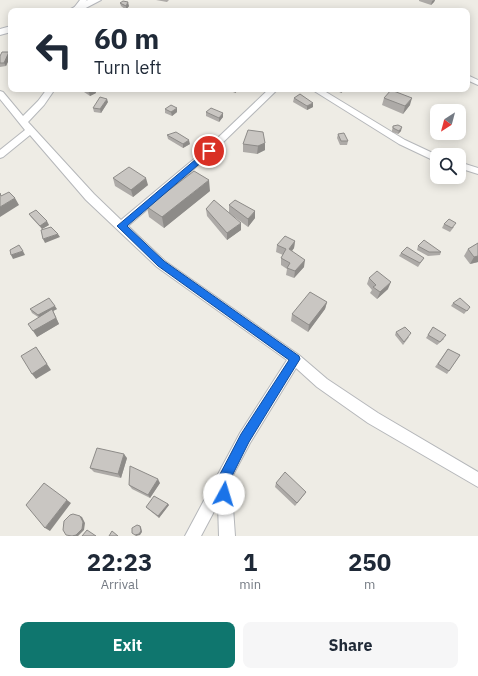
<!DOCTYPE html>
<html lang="en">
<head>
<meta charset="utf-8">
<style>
	body { margin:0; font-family:"IBM Plex Sans",sans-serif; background:#f6f6f7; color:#1f2937; height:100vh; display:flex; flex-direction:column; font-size:15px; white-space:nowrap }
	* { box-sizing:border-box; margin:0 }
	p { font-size:13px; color:#747a83 }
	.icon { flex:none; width:22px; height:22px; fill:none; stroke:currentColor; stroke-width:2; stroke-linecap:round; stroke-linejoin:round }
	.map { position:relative; height:536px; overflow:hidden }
	.side { display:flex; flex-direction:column; background:#fff; flex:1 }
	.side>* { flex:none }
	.hud { position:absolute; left:8px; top:8px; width:462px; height:84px; border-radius:8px; box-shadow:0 2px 10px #0003; background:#fff; color:#1f2937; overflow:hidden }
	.needle { width:26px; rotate:216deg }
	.tools { position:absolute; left:430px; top:104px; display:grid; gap:8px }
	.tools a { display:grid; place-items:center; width:36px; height:36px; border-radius:8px; background:#fff; box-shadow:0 2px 10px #0003; font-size:20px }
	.pin { position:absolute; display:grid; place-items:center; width:34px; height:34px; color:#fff; margin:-17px; border:2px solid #fff; border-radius:50%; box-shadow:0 1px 4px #0007 }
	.me { position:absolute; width:44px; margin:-22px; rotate:6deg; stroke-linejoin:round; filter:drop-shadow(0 0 3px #0008) }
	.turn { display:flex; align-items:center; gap:14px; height:84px; padding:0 20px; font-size:18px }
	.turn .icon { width:52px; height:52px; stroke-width:2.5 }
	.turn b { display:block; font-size:28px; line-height:34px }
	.eta { display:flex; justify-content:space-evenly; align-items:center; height:68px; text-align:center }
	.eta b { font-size:24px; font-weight:700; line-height:28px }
	.cta { display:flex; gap:8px; margin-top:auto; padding:8px 20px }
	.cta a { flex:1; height:46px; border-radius:8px; background:#0f766e; color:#fff; font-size:16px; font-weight:700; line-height:46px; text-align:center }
	.cta a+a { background:#f6f6f7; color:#1f2937 }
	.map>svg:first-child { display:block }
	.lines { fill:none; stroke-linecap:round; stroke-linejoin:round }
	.street-casing { stroke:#b5b7ba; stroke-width:2 }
	.secondary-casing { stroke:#b6b8bd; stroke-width:2 }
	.street { fill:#fff; fill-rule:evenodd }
	.secondary { fill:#fff; fill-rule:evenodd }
	.wall { fill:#adaaa7 }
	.shaded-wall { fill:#8d8b88 }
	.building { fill:#c9c6c2; stroke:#8d8b88 }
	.route { fill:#1a73e8; stroke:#114b97 }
</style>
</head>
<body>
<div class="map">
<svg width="478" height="536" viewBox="0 0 478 536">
	<rect width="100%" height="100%" fill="#eeece5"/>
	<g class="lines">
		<g class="street-casing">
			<path id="street" d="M80 0H87L78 11H72L73 9Z
				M467 75 478 80V85L467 80Z
				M47 89H55L44 105 28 122 94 194 121 220 206 149 269 89H278L212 153 128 226 165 261 299 355 327 379 378 413 478 472V487L368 423 317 387 296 368 250 443 231 479 235 536H219L218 504 201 536H185L240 433 287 360 157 267 86 200 30 135 3 157 0 158V150L25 130 0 99V91L3 92 23 116 38 101Z
				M311 89H321L405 140 437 155V162L399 144Z
				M459 162 478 168V174L459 168Z"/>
		</g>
		<g class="secondary-casing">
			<path id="secondary" d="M88 0H101L80 11H67Z
				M11 26V32L0 35V29Z"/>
		</g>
		<use href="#street" class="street"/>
		<use href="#secondary" class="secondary"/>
	</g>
	<path class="wall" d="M156 0H169L167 2Z
		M419 0H435L434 2 431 5 419 1Z
		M120 3 129 6 126 10 121 6Z
		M9 52 11 55 6 66 0 67V56Z
		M83 89H95L96 93 90 96 84 92Z
		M229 89H240L235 93 229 90Z
		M334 89H346L341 93Z
		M294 98 313 107 307 110 293 102Z
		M384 98 410 105 403 114 382 105Z
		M108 102 101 113 94 112 93 108Z
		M165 109 177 112 172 116 165 113Z
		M206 112 223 117 219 122 206 116Z
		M393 126 401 131 398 134 392 132V130Z
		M338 134 348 141 347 145H340L337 138Z
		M167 135 190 144 183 148 168 139Z
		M265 143V150L257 154 243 152V144Z
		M113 178 148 185 133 197 115 186Z
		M210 191 164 228 149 217 147 207Z
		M229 205 255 218 248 227 229 213Z
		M206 209 241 230 227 240 207 216Z
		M29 214 49 225 42 229 31 217Z
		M444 224 454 227 450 232 442 228Z
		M295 241 294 248 292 251 304 267 294 278 286 275 287 269 281 265V258L283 255 276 252 277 245Z
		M478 243V262L470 264 464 256 468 249Z
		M418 246 441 252 440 255 428 256 417 250Z
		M401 253 424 258 418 267 399 256Z
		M369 278 388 289 377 299 370 293 372 290 367 284Z
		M327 302 325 309 308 332 291 321 292 314Z
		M453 303 470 307 464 314 451 306Z
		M30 309H57L53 311 59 324 37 337 38 317 32 313Z
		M433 327 444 339 437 345 426 338Z
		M396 332 409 337 403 345 395 335Z
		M448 349 460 355 447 374 435 367Z
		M127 458 121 478 94 472 90 468Z
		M160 483 150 498 132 489 129 485Z
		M276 483 306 492 304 495 295 506 275 487Z
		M168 504 169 505 159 518 148 509 146 507Z"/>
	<path class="shaded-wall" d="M434 0H435L434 2 431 5 432 1Z
		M128 2 129 6 126 10V6Z
		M9 52 11 55 6 66 4 63Z
		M95 89 96 93 90 96 89 92Z
		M235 89H240L235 93Z
		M342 89H346L341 93Z
		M412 98 410 105 403 114 405 106Z
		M107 99 108 102 101 113 100 109Z
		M313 103V107L307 110V106Z
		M177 108V112L172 116 171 112Z
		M223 113V117L219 122V118Z
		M402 127 401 131 398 134 399 131Z
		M189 140 190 144 183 148V144Z
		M265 143V150L257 154 258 146Z
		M146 178 148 185 133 197 131 190Z
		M209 180 210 191 164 228 162 217Z
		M15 198 19 205 0 217V207Z
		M255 211V218L248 227V219Z
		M47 221 49 225 42 229 40 226Z
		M241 223V230L227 240V233Z
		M58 234 60 237 45 243 43 239Z
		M295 241 294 248 288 256 289 249Z
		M23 251 25 255 13 259 11 255Z
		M478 256V262L470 264 474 257Z
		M305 260 304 267 294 278 295 271Z
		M391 282 388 289 377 299 380 292Z
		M327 302 325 309 308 332 309 325Z
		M55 306 57 309 53 311 59 324 37 337 33 331 40 318 38 315Z
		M36 347 51 370 36 379 32 374Z
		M124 454 127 458 121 478 118 474Z
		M158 479 160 483 150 498 148 495Z
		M67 500 71 503 50 531 45 528Z
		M168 504 169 505 159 518 158 516Z
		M80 516 82 517 85 523 84 530 78 536H73Z
		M140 526 141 527 142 532 140 535 136 536 135 535Z"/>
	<path class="building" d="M123 1 128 2 126 6 120 3Z
		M2 52H9L4 63H0V56Z
		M84 89H94L89 92Z
		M391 90 412 98 405 106 384 98Z
		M300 94 313 103 307 106 294 98Z
		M100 97 107 99 100 109 93 108Z
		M171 105 177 108 171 112 165 109Z
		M211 108 223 113 219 118 206 112Z
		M398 125 402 127 399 131 393 128V126Z
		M248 130 263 132 265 143 258 146 243 144Z
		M176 132 189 140 183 144 167 135Z
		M344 133 348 141H341L338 134Z
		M129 167 146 178 131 190 113 178Z
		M194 171 209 180 162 217 147 207Z
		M9 192 15 198 0 207V193L1 196Z
		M214 200 241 223 227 233 206 209Z
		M235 200 255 211 248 219 229 205Z
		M36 210 47 221 40 226 29 214Z
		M449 219 456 223 452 228 444 224Z
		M51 227 58 234 43 239 41 230Z
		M285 236 295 241 289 249 305 260 295 271 287 268 290 263 281 258 286 249 277 245Z
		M424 240 441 252H429L418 246Z
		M478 243V256L474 257 468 249Z
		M19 245 23 251 11 255 10 250Z
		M407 247 424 258 420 263 401 253Z
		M377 271 391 282 380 292 373 287 376 285 369 278Z
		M310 292 327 302 309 325 292 314Z
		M49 298 55 306 38 315 30 309Z
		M460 298 470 307 467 311 453 303Z
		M52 309 56 318 33 331 28 324Z
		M405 327 411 333 404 342 396 332Z
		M433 327 446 335 440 342 428 335Z
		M36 347 47 364 32 374 21 356Z
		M448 349 460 355 449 371 438 364Z
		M97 448 124 454 118 474 90 468Z
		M130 466 158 479 148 495 129 485Z
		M285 472 306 492 297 503 276 483Z
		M44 483 67 500 45 528 26 505Z
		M154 496 168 504 158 516 146 507Z
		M73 514 80 516 83 522 82 529 76 535 72 536 66 535 63 530 64 521 70 515Z
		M137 525 140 526 141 531 139 534 135 535 132 533V528Z
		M87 530 96 536H82Z
		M112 531 118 536H109Z"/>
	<path class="route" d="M209 148 213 151 212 153 127 226 164 261 299 356 300 359 249 442 230 480V494L229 498 224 500 220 498C217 491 217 482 219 476L241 434 289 360 158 266 117 226Z"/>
</svg>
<div class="tools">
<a><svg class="needle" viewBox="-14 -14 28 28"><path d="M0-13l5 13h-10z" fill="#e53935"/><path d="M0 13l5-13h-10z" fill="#747a83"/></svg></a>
<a><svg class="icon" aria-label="search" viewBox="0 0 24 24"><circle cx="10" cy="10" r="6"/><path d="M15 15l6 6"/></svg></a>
</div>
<div class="pin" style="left:209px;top:151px;background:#d93025"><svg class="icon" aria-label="arrive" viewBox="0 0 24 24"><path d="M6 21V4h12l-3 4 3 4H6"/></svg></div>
<svg class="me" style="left:224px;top:494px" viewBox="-20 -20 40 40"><circle r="19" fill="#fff"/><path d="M0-13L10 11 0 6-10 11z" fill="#1a73e8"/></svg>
<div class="hud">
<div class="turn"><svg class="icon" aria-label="left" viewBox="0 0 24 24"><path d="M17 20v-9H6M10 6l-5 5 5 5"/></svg><div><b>60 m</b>Turn left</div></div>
</div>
</div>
<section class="side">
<div class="eta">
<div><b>22:23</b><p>Arrival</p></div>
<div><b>1</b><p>min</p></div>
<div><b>250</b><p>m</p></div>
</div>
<div class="cta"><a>Exit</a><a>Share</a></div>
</section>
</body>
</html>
